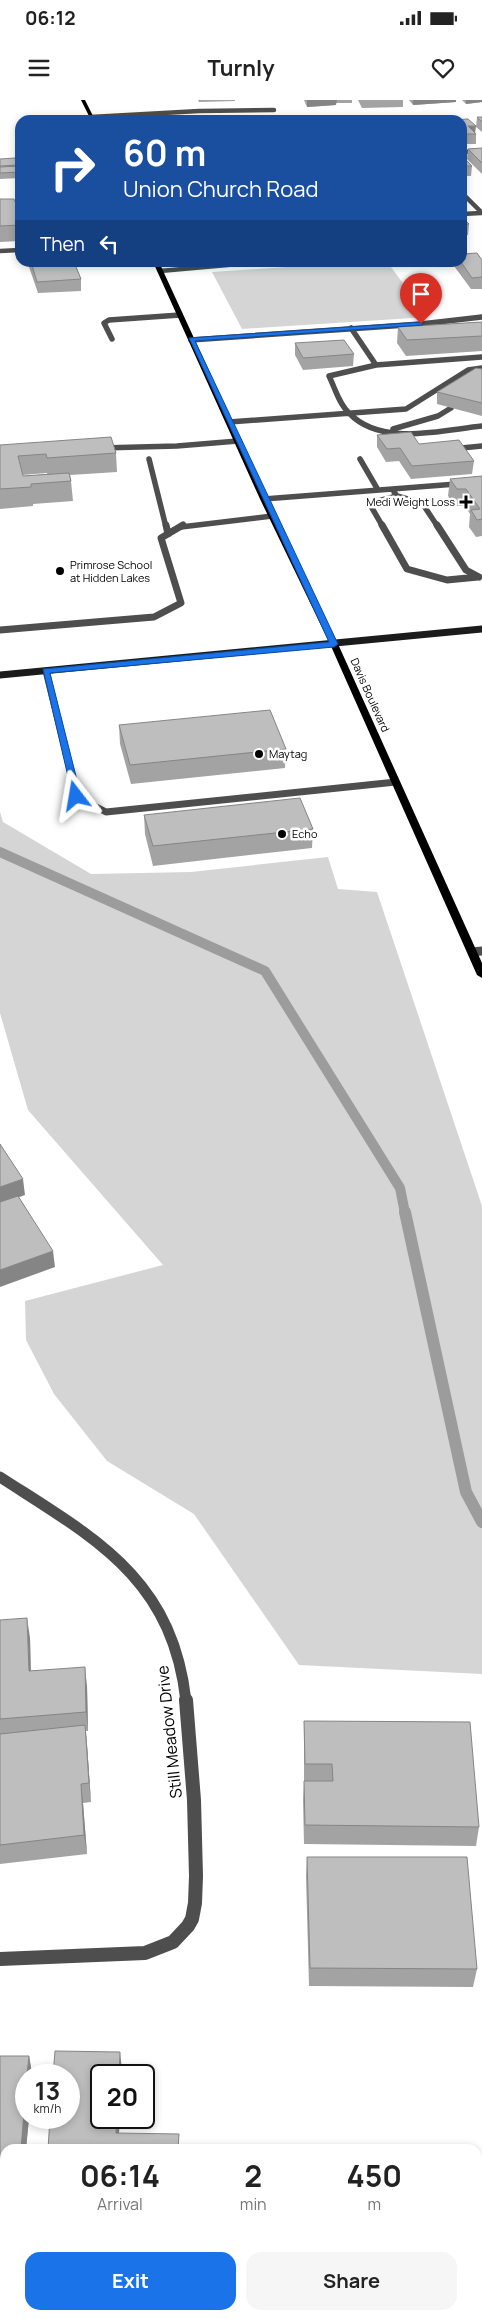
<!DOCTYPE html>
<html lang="en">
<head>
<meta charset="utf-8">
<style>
	body { margin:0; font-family:Manrope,sans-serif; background:#f6f6f6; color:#222; height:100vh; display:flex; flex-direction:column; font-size:19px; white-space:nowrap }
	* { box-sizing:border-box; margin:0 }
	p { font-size:16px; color:#767676 }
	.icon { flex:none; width:28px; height:28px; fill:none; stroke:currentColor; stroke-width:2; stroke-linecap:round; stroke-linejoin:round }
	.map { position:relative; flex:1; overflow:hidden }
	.details { position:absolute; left:0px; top:2044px; width:482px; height:176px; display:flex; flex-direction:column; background:#fff; border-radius:15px 15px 0 0; box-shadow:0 2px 8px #0003 }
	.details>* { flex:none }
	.top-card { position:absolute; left:15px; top:15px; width:452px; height:152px; border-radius:15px; box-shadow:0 2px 8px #0003; background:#1a4fa0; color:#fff; overflow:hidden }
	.speed { position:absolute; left:15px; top:1964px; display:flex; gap:10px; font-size:25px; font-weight:700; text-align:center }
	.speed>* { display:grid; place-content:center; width:65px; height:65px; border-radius:50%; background:#fff; box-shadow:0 2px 8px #0003; line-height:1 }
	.speed small { font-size:12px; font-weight:400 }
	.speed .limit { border:2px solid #111; border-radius:8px; background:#fff; color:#111 }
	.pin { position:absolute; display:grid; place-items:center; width:42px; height:42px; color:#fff; margin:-51px -21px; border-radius:50% 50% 50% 0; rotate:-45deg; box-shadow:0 0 5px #0007 }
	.pin .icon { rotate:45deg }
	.me { position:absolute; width:55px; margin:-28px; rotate:346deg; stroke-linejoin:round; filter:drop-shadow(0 0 4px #0008) }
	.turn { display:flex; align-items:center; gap:18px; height:105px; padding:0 25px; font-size:22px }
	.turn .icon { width:65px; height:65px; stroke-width:2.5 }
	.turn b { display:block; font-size:35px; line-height:42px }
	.then { display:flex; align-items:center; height:48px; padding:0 25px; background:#0003; gap:10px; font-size:19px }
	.eta { display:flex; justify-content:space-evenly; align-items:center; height:85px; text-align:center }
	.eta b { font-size:30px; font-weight:700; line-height:35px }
	.button { display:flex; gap:10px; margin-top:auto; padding:10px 25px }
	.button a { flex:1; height:58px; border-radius:15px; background:#1a73e8; color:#fff; font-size:20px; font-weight:700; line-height:58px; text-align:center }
	.button a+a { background:#f6f6f6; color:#222 }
	.status { display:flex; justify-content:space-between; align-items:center; height:35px; padding:0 25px; background:#fff; direction:ltr }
	.status svg { height:14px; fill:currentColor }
	header { display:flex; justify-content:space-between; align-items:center; height:65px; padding:0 25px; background:#fff; font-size:22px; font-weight:700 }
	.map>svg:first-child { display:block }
	.green { fill:#d5d5d5 }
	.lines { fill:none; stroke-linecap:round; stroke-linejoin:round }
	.stream-far1 { stroke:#9c9c9c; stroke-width:10 }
	.stream { stroke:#9c9c9c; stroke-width:12 }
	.lane-far3 { stroke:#4e4e4e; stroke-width:4.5 }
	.lane-far2 { stroke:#4e4e4e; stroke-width:5.5 }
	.lane-far1 { stroke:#4e4e4e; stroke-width:7 }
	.lane { stroke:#4e4e4e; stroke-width:9 }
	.street-far3 { stroke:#4e4e4e; stroke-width:4.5 }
	.street-far2 { stroke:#4e4e4e; stroke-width:5.5 }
	.street-far1 { stroke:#4e4e4e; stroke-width:11 }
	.street { stroke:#4e4e4e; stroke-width:14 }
	.secondary { stroke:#1b1b1b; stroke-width:7 }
	.primary { fill:#000; fill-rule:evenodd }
	.wall { fill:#a3a3a3; fill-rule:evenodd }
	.shaded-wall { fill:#858585 }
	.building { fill:#bebebe; stroke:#858585 }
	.route { fill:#1a73e8; stroke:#114b97 }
	.poi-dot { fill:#000; stroke:#fff; stroke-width:2 }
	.labels { text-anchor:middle; stroke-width:5; stroke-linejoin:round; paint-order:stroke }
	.far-poi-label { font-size:11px; fill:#000; stroke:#fff; text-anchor:start }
	.far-street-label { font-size:11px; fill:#000; stroke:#fff }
	.near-street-label { font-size:16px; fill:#000; stroke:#fff }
</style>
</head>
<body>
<div class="status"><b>06:12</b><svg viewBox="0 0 49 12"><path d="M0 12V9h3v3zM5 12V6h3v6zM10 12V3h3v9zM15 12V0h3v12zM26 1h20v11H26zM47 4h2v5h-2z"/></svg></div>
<header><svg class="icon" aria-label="menu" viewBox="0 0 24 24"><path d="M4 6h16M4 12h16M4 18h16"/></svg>Turnly<svg class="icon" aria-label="heart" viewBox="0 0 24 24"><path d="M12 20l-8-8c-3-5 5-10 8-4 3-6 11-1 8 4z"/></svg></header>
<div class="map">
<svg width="482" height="2219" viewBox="0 0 482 2219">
	<rect width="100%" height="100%" fill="#fff"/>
	<path class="green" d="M361 162 388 163 428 217 242 229 212 172Z
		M0 712 3 722 91 774 191 772 328 757 338 789 377 792 482 1106V1574L299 1565 194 1414 107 1361 54 1294 26 1240 25 1201 163 1165 28 1010 0 913Z"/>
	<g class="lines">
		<path class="stream-far1" d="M0 752 265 871 400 1088 405 1113"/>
		<path class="stream" d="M405 1112 466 1392 482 1422"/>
		<path class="lane-far3" d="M462 93 482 113
			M462 114 481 113
			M0 151 20 150
			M160 171 263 162"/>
		<path class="lane-far2" d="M351 228 376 265 329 276C335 288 339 304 349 313 381 347 442 330 482 326
			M112 239 104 223 109 220 180 215
			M376 265 482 257
			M229 322 406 309 468 270 482 268
			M393 329 438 316 451 308
			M101 348 177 346 238 341
			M451 349 482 346
			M149 359 166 427
			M360 359 378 390
			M394 392 397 396 422 403 438 427
			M264 399 482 382
			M181 427 272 416
			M383 427 372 408 378 401 397 396"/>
		<path class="lane-far1" d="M166 425 168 434
			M382 425 407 469 447 480 478 477
			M437 425 466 470 479 477
			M0 530 154 517 181 503 161 438 183 425
			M46 571 77 697 106 712 396 682"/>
		<path class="lane" d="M472 852 482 851"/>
		<path class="street-far3" d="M91 17 199 11 274 10
			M199 20 277 18
			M462 52 482 51"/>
		<path class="street-far2" d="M191 240 421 224 482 217"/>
		<path class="street-far1" d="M0 1377C94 1438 172 1477 186 1601"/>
		<path class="street" d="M0 1859 145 1853 173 1842 188 1826 192 1819 195 1803 196 1776 194 1700 186 1600"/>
		<path class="secondary" d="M0 575 482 529"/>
		<path class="primary" d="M81 0H85L95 20H91Z
			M153 162H159L268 399 338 544 482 863V878L477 875 330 544 260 399Z"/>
	</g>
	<path class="wall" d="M198 0H235V1L199 2Z
		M304 0H352V3H336V5L307 7Z
		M358 0H403V7L362 8Z
		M409 0H456V2L413 5Z
		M462 0H482V2L466 4Z
		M477 17H482V32L476 27Z
		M462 20 476 34V44H462Z
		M482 48V74L467 59 468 49Z
		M462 56 472 66 471 76H462Z
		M0 59 17 65V66H20V78L0 79Z
		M0 99 16 104H20V141L0 142Z
		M462 117 469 124 468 135 462 136Z
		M482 160V189H471L454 166 455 162H462Z
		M29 162H74L81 179V191L38 193 29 167Z
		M482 222V251L406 256 397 243 398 227Z
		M295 243 354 254 353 266 303 270 295 255Z
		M482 269V316L437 304V292Z
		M377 335 419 344 474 361 472 374 411 379 399 361 386 362 377 347Z
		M0 345 116 353 117 372 70 375 71 381 73 401 33 404V406L0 409ZM47 373V374L23 376 22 375Z
		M482 376V436L476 437 469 427 470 414 465 406H455L448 396 450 379Z
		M119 625 286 649 285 668 131 684 120 644Z
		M144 715 313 729 312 748 153 766 145 734Z
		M0 1520 30 1538 31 1571 87 1586 88 1631H86L91 1702 83 1703 87 1754 0 1764Z
		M304 1621 479 1727 476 1746 304 1744 303 1700 304 1681Z
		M307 1757 477 1869 473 1887 309 1886 306 1776Z
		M0 1956H29L32 1973 26 2018H29L26 2049H5V2174H0Z
		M478 2071 482 2073V2156H478Z"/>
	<path class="shaded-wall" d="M307 0H337L336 5 307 7Z
		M413 0H456V2L413 5Z
		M466 0H482V2L466 4Z
		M468 26H476L475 34Z
		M23 1079 25 1095 0 1104V1087Z
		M53 1151 55 1167 0 1187V1170Z
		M27 1518 30 1538 31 1591 29 1571Z
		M85 1567 87 1586 88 1631 86 1612Z
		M85 1625 87 1644 91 1702 89 1683Z
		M81 1684 83 1703 87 1754 84 1735Z
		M120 1952 122 1969V1975H119Z
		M29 1956 32 1973V1975H27Z
		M26 1988V2018H29L26 2049H21Z
		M117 2018H120L118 2049 116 2033Z"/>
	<path class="building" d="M477 17H482V22Z
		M368 19 399 20H402H367Z
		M440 19 441 20H425Z
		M468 19 476 26H468L476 34H462V20H452Z
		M482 48V63L468 49Z
		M462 56 472 66H462Z
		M15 58 17 65 0 66V59Z
		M20 66V72L0 73V67Z
		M0 99H14L16 104H20V109H16L18 115H20V125L0 126Z
		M462 117 469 124 462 125Z
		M477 153 482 160V177L472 178 461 162H462V154Z
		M31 162H74L81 179 37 182Z
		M482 222V236L407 240 398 227Z
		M344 240 354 254 303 258 295 243Z
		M476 268 482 269V303L437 292Z
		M411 332 419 344 459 340 474 361 412 366 400 348 387 349 377 335Z
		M111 337 116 353 47 358 46 354 18 356 23 376 69 373 71 381 31 384V387L0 389V345Z
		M482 376V419L477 420 471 410 480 409 466 389H457L450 379Z
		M270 610 286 649 130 665 119 625Z
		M300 698 313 729 153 746 144 715Z
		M0 1044 23 1079 0 1087Z
		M18 1096 53 1151 0 1170V1102Z
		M27 1518 29 1571 85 1567 86 1612 0 1619V1520Z
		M304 1621 470 1622 479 1727 305 1725 304 1681H333L332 1664H305Z
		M85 1625 89 1683 81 1684 84 1735 0 1745V1634Z
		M307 1757H467L477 1869 310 1868Z
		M55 1951 120 1952 119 1975H101V2018H117L116 2033 179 2034 178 2049H48L50 2018H69V1975H53Z
		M0 1956H29L27 1975H26V1988L21 2049H5V2159H0Z
		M478 2071 482 2073V2144H478Z"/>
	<path class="route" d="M421 222 423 225 195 241 338 544 334 547 50 573 81 696 73 698 43 569 329 542 189 238Z"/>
	<g class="poi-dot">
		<path d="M463.5 394.5h5v5h5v5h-5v5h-5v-5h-5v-5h5z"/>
		<circle cx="60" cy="471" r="5"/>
		<circle cx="259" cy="654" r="5"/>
		<circle cx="282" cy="734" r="5"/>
	</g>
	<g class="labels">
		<g class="far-poi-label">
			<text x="455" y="406" text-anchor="end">Medi Weight Loss</text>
			<text x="70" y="469">Primrose School<tspan x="70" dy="13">at Hidden Lakes</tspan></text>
			<text x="269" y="658">Maytag</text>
			<text x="292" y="738">Echo</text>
		</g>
		<g class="far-street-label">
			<text transform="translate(370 595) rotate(66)" y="4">Davis Boulevard</text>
		</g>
		<g class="near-street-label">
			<text transform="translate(169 1632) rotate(-96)" y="6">Still Meadow Drive</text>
		</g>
	</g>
</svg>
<div class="speed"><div>13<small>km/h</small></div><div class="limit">20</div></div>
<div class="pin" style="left:421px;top:224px;background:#d93025"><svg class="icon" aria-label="arrive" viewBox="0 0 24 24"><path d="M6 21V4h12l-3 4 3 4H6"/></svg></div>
<svg class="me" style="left:76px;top:696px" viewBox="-20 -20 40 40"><path d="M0-17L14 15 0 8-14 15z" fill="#1a73e8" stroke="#fff" stroke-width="4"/></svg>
<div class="top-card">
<div class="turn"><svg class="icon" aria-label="right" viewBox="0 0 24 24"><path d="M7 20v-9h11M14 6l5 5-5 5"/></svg><div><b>60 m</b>Union Church Road</div></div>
<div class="then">Then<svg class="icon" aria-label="left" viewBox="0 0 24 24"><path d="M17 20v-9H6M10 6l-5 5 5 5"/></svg></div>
</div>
<section class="details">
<div class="eta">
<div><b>06:14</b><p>Arrival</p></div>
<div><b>2</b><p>min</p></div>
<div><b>450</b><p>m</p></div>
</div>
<div class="button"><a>Exit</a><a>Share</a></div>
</section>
</div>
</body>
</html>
